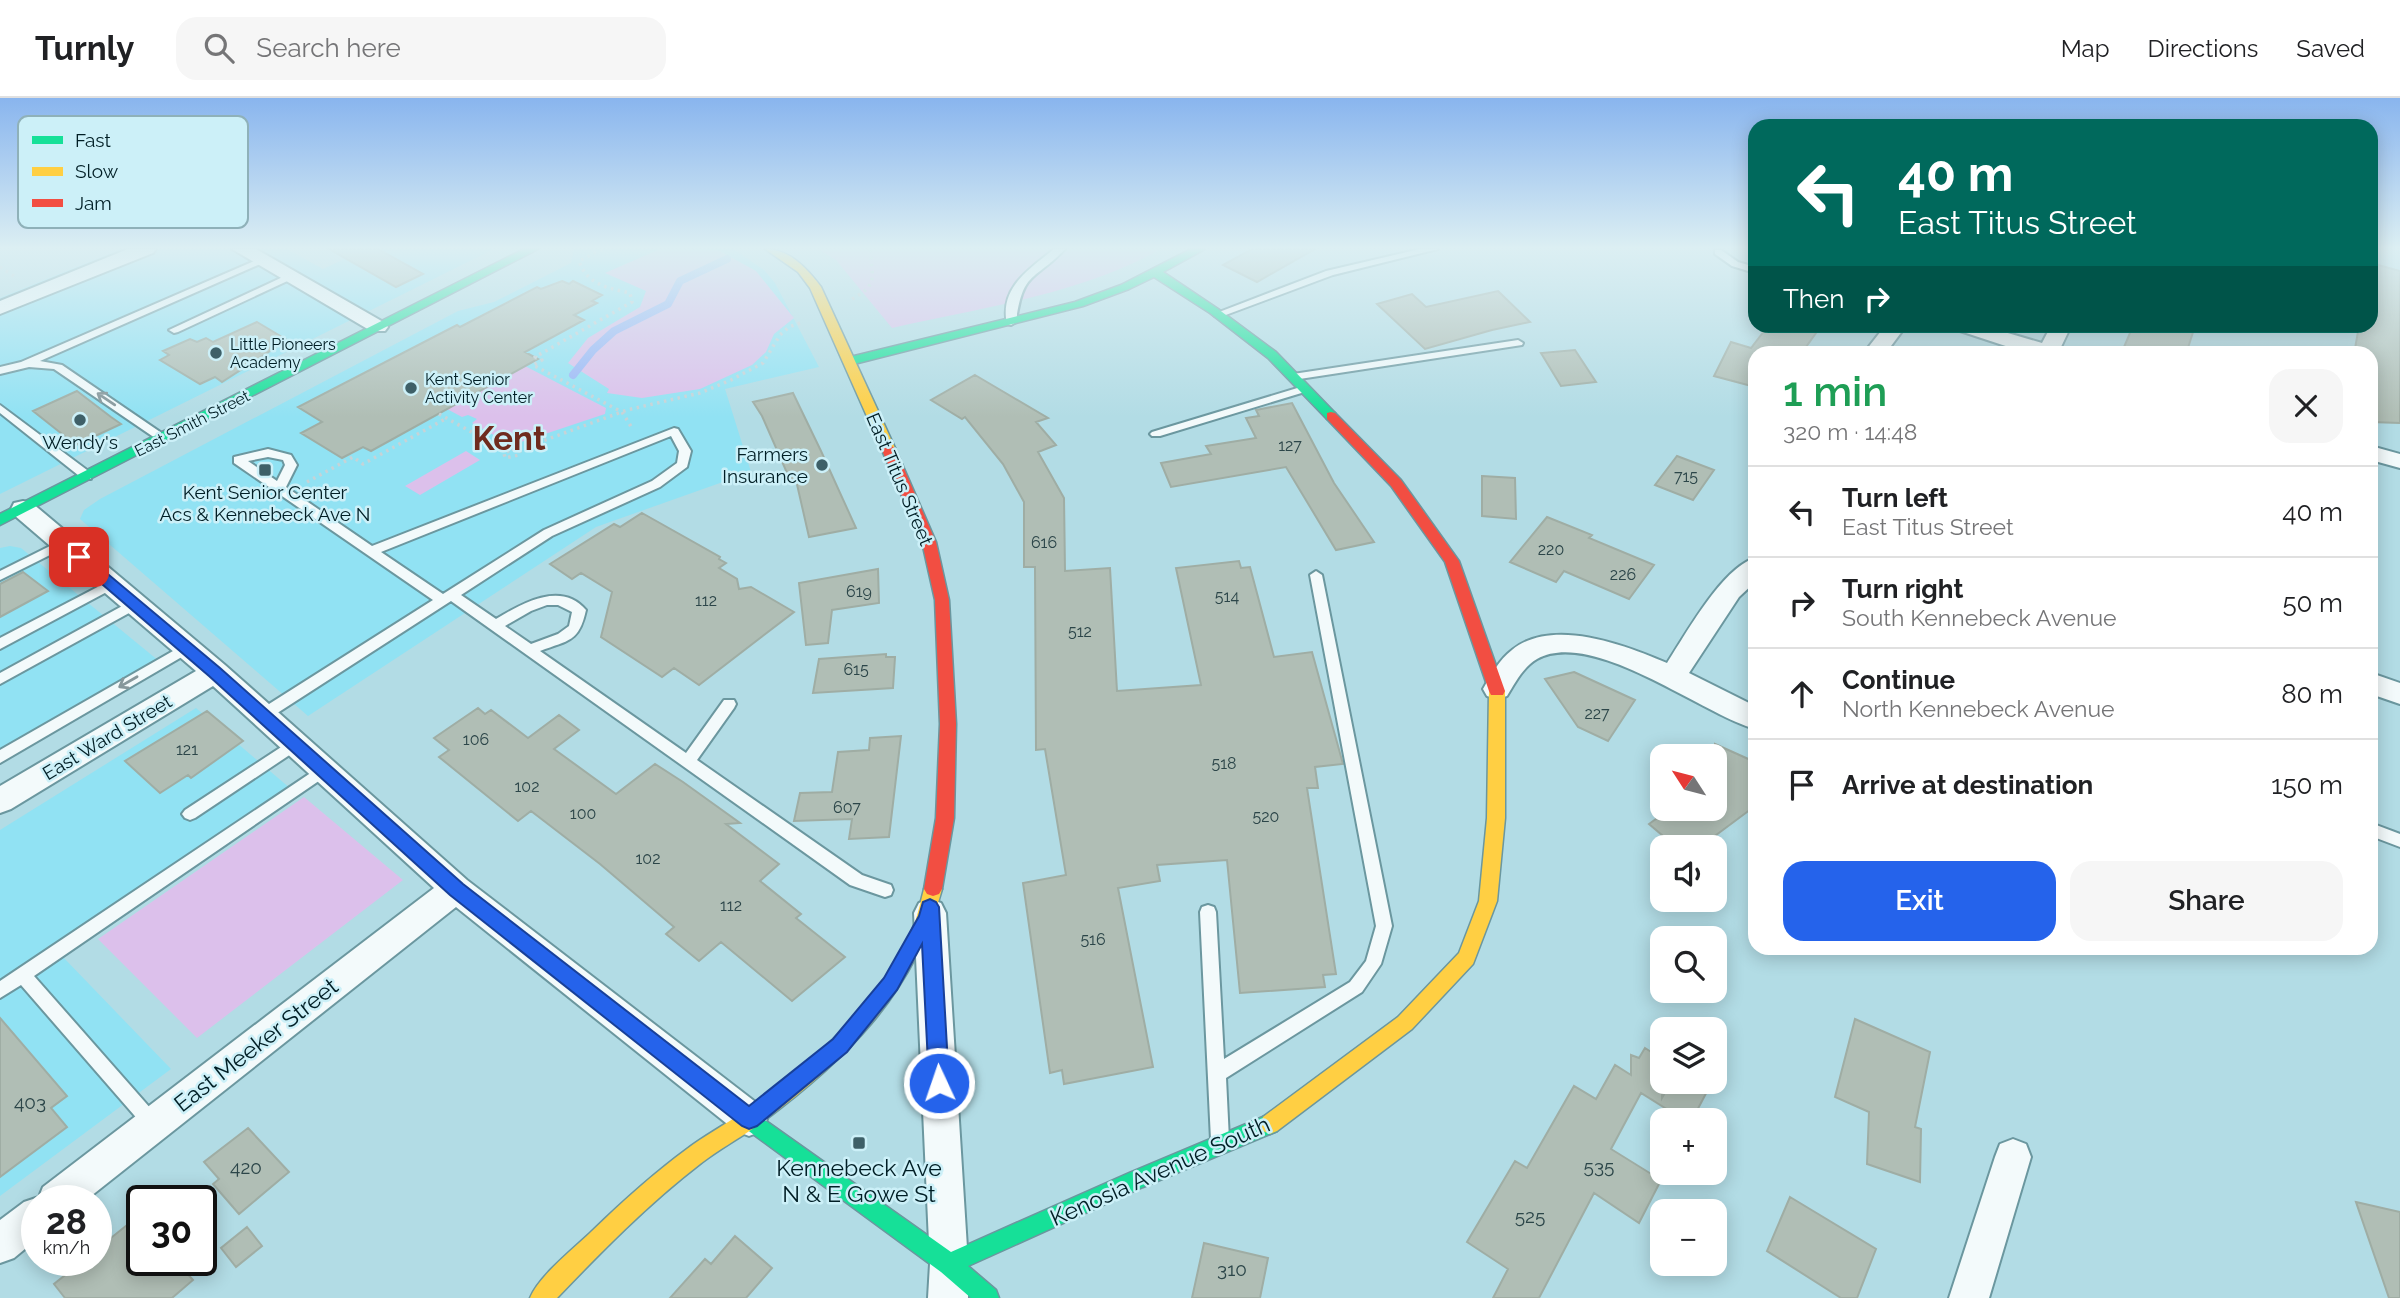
<!DOCTYPE html>
<html lang="en">
<head>
<meta charset="utf-8">
<style>
	body { margin:0; font-family:Raleway,sans-serif; background:#f6f6f6; color:#202124; height:100vh; display:flex; flex-direction:column; font-size:26px; white-space:nowrap }
	* { box-sizing:border-box; margin:0 }
	p { font-size:23px; color:#757577 }
	.icon { flex:none; width:38px; height:38px; fill:none; stroke:currentColor; stroke-width:2; stroke-linecap:round; stroke-linejoin:round }
	.map { position:relative; flex:1; overflow:hidden }
	.details { position:absolute; left:1748px; top:248px; width:630px; height:609px; display:flex; flex-direction:column; background:#fff; border-radius:21px; box-shadow:0 4px 18px #0003 }
	.details>* { flex:none }
	.top-card { position:absolute; left:1748px; top:21px; width:630px; height:214px; border-radius:21px; box-shadow:0 4px 18px #0003; background:#00695c; color:#fff; overflow:hidden }
	.needle { width:46px; rotate:306deg }
	.controls { position:absolute; left:1650px; top:646px; display:grid; gap:14px }
	.controls a { display:grid; place-items:center; width:77px; height:77px; border-radius:14px; background:#fff; box-shadow:0 4px 18px #0003; font-size:35px }
	.speed { position:absolute; left:21px; top:1087px; display:flex; gap:14px; font-size:35px; font-weight:700; text-align:center }
	.speed>* { display:grid; place-content:center; width:91px; height:91px; border-radius:50%; background:#fff; box-shadow:0 4px 18px #0003; line-height:1 }
	.speed small { font-size:18px; font-weight:400 }
	.speed .limit { border:4px solid #111; border-radius:10px; background:#fff; color:#111 }
	.pin { position:absolute; display:grid; place-items:center; width:60px; height:60px; color:#fff; margin:-30px; border-radius:14px; box-shadow:0 4px 10px #0006 }
	.me { position:absolute; width:77px; margin:-38px; rotate:357deg; stroke-linejoin:round; filter:drop-shadow(0 0 5px #0008) }
	.turn { display:flex; align-items:center; gap:24px; height:147px; padding:0 35px; font-size:32px }
	.turn .icon { width:91px; height:91px; stroke-width:2.5 }
	.turn b { display:block; font-size:49px; line-height:60px }
	.then { display:flex; align-items:center; height:66px; padding:0 35px; background:#0003; gap:14px; font-size:26px }
	.round { display:grid; place-items:center; flex:none; width:74px; height:74px; border-radius:21px; background:#f6f6f6 }
	.summary { display:flex; align-items:center; justify-content:space-between; height:119px; padding:0 35px }
	h1 { font-size:42px; font-weight:600; line-height:52px; color:#1e9e55 }
	.button { display:flex; gap:14px; margin-top:auto; padding:14px 35px }
	.button a { flex:1; height:80px; border-radius:21px; background:#2563eb; color:#fff; font-size:28px; font-weight:600; line-height:80px; text-align:center }
	.button a+a { background:#f6f6f6; color:#202124 }
	ul { padding:0; list-style:none }
	li { display:flex; align-items:center; gap:21px; height:91px; padding:0 35px; border-top:2px solid #e0e0e0 }
	li div { flex:1 }
	li b { display:block; font-size:26px }
	li em { font-style:normal }
	header { display:flex; align-items:center; gap:42px; box-sizing:border-box; height:98px; padding:0 35px; background:#fff; border-bottom:2px solid #e0e0e0 }
	header strong { font-size:33px }
	nav { display:flex; gap:38px; margin-inline-start:auto; font-size:24px }
	.search { width:490px; height:63px; background:#f6f6f6; display:flex; align-items:center; gap:18px; box-sizing:border-box; padding:0 24px; border-radius:21px; color:#757577; font-size:26px }
	.map>svg:first-child { display:block }
	.built { fill:#91e2f3 }
	.green { fill:#dcc0eb }
	.lines { fill:none; stroke-linecap:round; stroke-linejoin:round }
	.stream { stroke:#9ab6f7; stroke-width:8 }
	.building { fill:#b0beb5; stroke:#9fada4; stroke-width:2 }
	.lane-casing { stroke:#6b979f; stroke-width:4 }
	.street-casing { stroke:#6b979f; stroke-width:4 }
	.fast-casing { stroke:#6b979f; stroke-width:3 }
	.slow-casing { stroke:#6b979f; stroke-width:3 }
	.jam-casing { stroke:#6b979f; stroke-width:3 }
	.path { stroke:#c6d3d7; stroke-width:3.5; stroke-dasharray:2.5 4.5; stroke-linecap:butt }
	.lane { fill:#f3fafb; fill-rule:evenodd }
	.street { fill:#f3fafb; fill-rule:evenodd }
	.fast { fill:#16e098; fill-rule:evenodd }
	.slow { fill:#ffcf43; fill-rule:evenodd }
	.jam { fill:#f24e42; fill-rule:evenodd }
	.oneway { stroke:#86979b }
	.route { fill:#2563eb; stroke:#184099; stroke-width:2 }
	.poi-dot { fill:#3e6068; stroke:#ccf0f8; stroke-width:2.5 }
	.labels { text-anchor:middle; stroke-width:5; stroke-linejoin:round; paint-order:stroke }
	.far-poi-label { font-size:16px; fill:#001e25; stroke:#ccf0f8; text-anchor:start }
	.far-street-label { font-size:16px; fill:#001e25; stroke:#ccf0f8 }
	.number-label { font-size:16px; fill:#2c4649 }
	.poi-label { font-size:19px; fill:#001e25; stroke:#ccf0f8 }
	.street-label { font-size:19px; fill:#001e25; stroke:#ccf0f8 }
	.near-number-label { font-size:19px; fill:#2c4649 }
	.near-street-label { font-size:23px; fill:#001e25; stroke:#ccf0f8 }
	.near-poi-label { font-size:23px; fill:#001e25; stroke:#ccf0f8 }
	.town-label { font-size:33px; font-weight:bold; fill:#6f2b1e; stroke:#ccf0f8 }
	.key { fill:#ccf0f8; stroke:#8fb1b9; stroke-width:2 }
	.key-label { font-size:19px; fill:#001e25 }
</style>
</head>
<body>
<header>
<strong>Turnly</strong>
<div class="search"><svg class="icon" aria-label="search" viewBox="0 0 24 24"><circle cx="10" cy="10" r="6"/><path d="M15 15l6 6"/></svg>Search here</div>
<nav><a>Map</a><a>Directions</a><a>Saved</a></nav>
</header>
<div class="map">
<svg width="2400" height="1200" viewBox="0 0 2400 1200">
	<rect width="100%" height="100%" fill="#b2dce5"/>
	<path class="built" d="M121 151H287L323 171 366 151H494L0 396V200Z
		M574 151H733L764 172 775 185 819 269 725 291 751 374 596 429 308 618 80 421 84 412 100 401 458 213 494 204 571 165Z
		M10 448 21 450 165 568 0 666V450Z
		M196 610 298 697 62 858 171 971 0 1098V732Z"/>
	<path class="green" d="M660 151 718 152 756 173 794 220 774 236 766 254 752 267 700 291 642 300 607 295 609 291 568 265 588 240 640 209 646 193 605 175Z
		M818 151H1161C1082 196 980 210 892 230L836 162Z
		M525 268 606 310 605 316 512 347 472 325 477 321 468 317 462 319 447 311Z
		M466 353 480 362 420 397 405 388Z
		M304 699 403 782 197 940 98 841Z"/>
	<g class="lines">
		<path class="stream" d="M573 277 593 252 614 233 668 206 680 183 727 161"/>
	</g>
	<path class="building" d="M329 151H378L423 176 396 189Z
		M1252 151H1315L1257 184 1223 167Z
		M2371 165 2400 173V325L2371 324V256H2354L2359 228H2371Z
		M562 183 569 186 573 183 602 197 592 203 597 205 574 217 584 222 525 254 538 261 371 353 363 349 342 360 301 335 322 324 298 309 457 227 460 229 537 189 541 191Z
		M1498 193 1530 224 1492 232 1425 251 1377 206 1412 196 1426 209Z
		M257 224 287 242 222 284 215 279 200 286 160 262 169 257 163 253 190 241 197 244 206 240 213 244Z
		M1768 228H1821L1801 256H1755V289L1714 278 1731 244 1751 250Z
		M2133 228H2195L2186 256H2121Z
		M1575 252 1596 284 1561 288 1541 255Z
		M975 277 1048 320 1036 324 1056 347 1038 354 1064 400 1065 473 1110 470 1117 593 1201 587 1176 470 1239 463 1241 470 1250 469 1274 559 1312 554 1343 666 1315 669 1318 690H1307L1336 876 1323 877 1325 889 1240 895 1227 762 1157 767 1160 783 1118 790 1153 969 1064 986 1062 972 1050 975 1023 785 1066 777 1045 651 1036 652 1035 469H1024V404L1003 366 965 319 962 321 931 302Z
		M77 293 111 319 121 326 76 347 33 313Z
		M793 295 821 353 856 430 809 439 796 382 791 384 762 318 753 304Z
		M1292 305 1334 385 1374 444 1336 452 1286 369 1171 389 1161 365 1211 356 1206 348 1256 340 1246 320 1259 318 1256 312Z
		M1677 358 1714 372 1693 402 1655 387Z
		M1482 378 1515 380 1516 421 1482 418Z
		M642 415 720 459 719 461 726 465 719 470 737 481 739 491 751 489 794 514 699 587 674 570 662 579 601 539 612 494 581 475 572 481 550 466 614 426 620 429Z
		M1547 419 1592 437 1589 440 1654 467 1629 501 1564 473 1556 484 1510 464Z
		M878 471 879 505 832 512 828 545 806 547 799 485Z
		M23 474 48 493 0 519V486Z
		M886 556V559H895L893 590 813 595 819 561Z
		M1574 574 1635 602 1608 643 1578 629 1545 581Z
		M478 610 485 616 491 612 528 640 559 617 579 632 554 651 616 696 655 666 683 684 740 725 726 726 779 766 760 783 801 816 796 820 845 859 792 903 721 844 699 863 666 836 674 829 600 766 531 713 518 723 439 659 449 652 434 640Z
		M207 613 243 643 191 680 188 677 160 695 125 663Z
		M901 638 889 739 849 741 852 721 794 723 800 695 832 694 838 654 869 652 870 640Z
		M1715 646 1755 664V708L1700 749H1676L1649 726 1671 710H1715Z
		M0 920 67 998 51 1010 67 1029 0 1079Z
		M1855 921 1930 954 1915 1029 1921 1031 1920 1084 1867 1066 1869 1014 1835 999Z
		M1645 950 1662 961V1000L1671 984H1712L1692 1022H1684L1641 995 1611 1051 1661 1082 1639 1125 1594 1095 1539 1200H1493L1508 1171 1467 1144 1515 1063 1527 1070 1574 988 1596 1001 1615 967 1631 977V957L1639 960Z
		M248 1030 289 1074 239 1116 213 1086 219 1081 204 1064Z
		M1790 1099 1876 1151 1857 1200H1841L1767 1153Z
		M2356 1104 2400 1114V1200H2389Z
		M127 1127 142 1143V1162H175L193 1182 172 1200H65L54 1186 84 1162H96V1152Z
		M247 1129 262 1148 236 1169 221 1150Z
		M735 1138 772 1170 746 1200H670L705 1161 711 1166Z
		M1204 1145 1268 1160 1260 1200H1192Z"/>
	<g class="lines">
		<g class="lane-casing">
			<path id="lane" d="M1054 151H1065C1034 184 1023 172 1016 224L1011 227 1007 226C999 189 1030 171 1054 151Z
				M1420 151H1438L1333 177 1223 218H1215L1214 216 1326 173Z
				M1715 152H1721L1738 164 1755 169V175L1732 168 1715 156Z
				M259 161 267 163 40 263 62 267 166 338V342H158L54 271 29 269 0 276V269L21 264Z
				M287 177 296 179 178 234 174 235 169 232Z
				M1518 242 1523 245 1522 247 1293 282 1288 279 1293 276Z
				M1304 288 1310 291 1308 293 1160 338H1152L1150 336 1152 334Z
				M0 307 91 375V381H83L0 315Z
				M674 330 678 331 691 353 687 369 660 389 552 438 461 497 496 521C521 506 561 482 586 512 579 544 569 542 540 553L686 655 724 602H734L736 606 734 610 697 662 862 777 891 787 893 792 891 797 885 799 850 787 451 503 268 621H258L256 617 258 613 433 502 234 365V359L268 351 291 357 297 367 286 389 372 448ZM671 338 679 353 677 365 652 383 544 432 443 496 381 454ZM268 359 283 362 285 367 277 383 248 363ZM547 507H558L572 514 569 528 558 536 531 546 505 528 531 513Z
				M64 441 70 445 68 448 0 482V473Z
				M1316 473 1322 477 1392 828 1381 866 1362 894 1226 980 1229 1042 1226 1048 1220 1051 1214 1048 1211 1042 1200 814 1202 809 1208 807 1214 809 1216 814 1224 961 1350 884 1366 863 1376 828 1310 477Z
				M111 482 117 486 116 489 0 551V540Z
				M135 501 142 506 140 509 0 586V575Z
				M187 545 192 547 194 550 192 553 0 665V652Z
				M295 640 300 642 302 646 300 650 195 720 190 722 185 720 182 716 185 712Z
				M324 666 329 668 331 672 329 676 34 878 159 1020 162 1026 159 1032 153 1035 147 1032 21 887 0 900V883Z
				M2371 725 2400 736V749L2371 738Z"/>
		</g>
		<g class="street-casing">
			<path id="street" d="M128 151H156L153 155 0 216V203Z
				M232 151H256L385 225 388 229 385 233H371Z
				M1885 228H1906L1885 256H1863Z
				M1954 228H1984L2042 245 2051 228H2071L2060 251 2064 256H2030L1957 232Z
				M2371 348 2400 356V370L2371 362Z
				M23 403 32 405 225 567 467 782 762 1009 767 1021 762 1033 749 1038 736 1033 456 809 86 1102H37V1141L14 1160 0 1165V1122L24 1104 39 1099 43 1089 434 790 213 588 11 711 0 715V688L196 573 14 417 11 411 14 405Z
				M1755 460V484L1739 499 1689 575 1755 608V631C1702 616 1592 530 1537 561 1523 569 1515 585 1507 598L1497 601 1487 598 1483 591C1491 577 1499 562 1512 552 1552 519 1625 547 1667 565 1686 536 1722 470 1755 460Z
				M2371 575 2400 585V606L2371 596Z
				M930 801 941 805 946 815 968 1166V1200H928L930 1166 914 815 919 805Z
				M2013 1041 2026 1046 2031 1059 1989 1200H1949L1995 1059 2000 1046Z"/>
		</g>
		<g class="fast-casing">
			<path id="fast" d="M524 151H538L0 427V416Z
				M1191 151H1205L1163 174 1218 211 1276 254 1335 315V321H1327L1268 260 1210 215 1154 179 1129 191 1083 208 850 267 844 263 846 260 1075 204 1121 187Z
				M749 1011 951 1154 1129 1075 1270 1016 1277 1019 1280 1026 1277 1033 1143 1089 968 1168 996 1192 999 1200H971L941 1174 742 1028 739 1021 742 1014Z"/>
		</g>
		<g class="slow-casing">
			<path id="slow" d="M765 151C789 151 807 170 821 189L895 350 893 353 888 354 881 350 810 190 798 174Z
				M1497 587 1505 593V720L1497 803 1473 866 1412 931 1277 1033 1270 1036 1263 1033 1260 1026 1263 1019 1398 919 1459 855 1479 803 1487 720 1489 593Z
				M933 784 939 786 942 791C913 898 844 964 757 1028 738 1041 718 1052 700 1066 648 1106 602 1153 557 1200H530C539 1178 573 1151 591 1134 621 1105 653 1076 687 1051 704 1038 723 1028 740 1016 808 969 884 906 914 827 918 815 921 803 924 791L927 786Z"/>
		</g>
		<g class="jam-casing">
			<path id="jam" d="M1331 314 1335 315 1401 382 1459 463 1505 593 1503 597H1491L1489 593 1445 464 1391 388 1327 321V315Z
				M888 346 895 350 936 444 949 502 956 626 954 720 942 791 939 796 933 798 927 796 924 791 936 720 940 626 935 502 922 444 881 350Z"/>
		</g>
		<path class="path" d="M602 151 579 163C587 187 608 190 630 195L632 204 535 259 542 262 533 267 622 314 632 330
			M0 169 17 180
			M852 201C879 186 872 180 870 151
			M439 316 506 353
			M512 351 520 353 519 357 505 360 504 355Z
			M518 352 627 312 700 295 731 282 763 265 780 237 789 229 800 225
			M307 384 353 359 363 366 447 320"/>
		<use href="#lane" class="lane"/>
		<use href="#street" class="street"/>
		<use href="#fast" class="fast"/>
		<use href="#slow" class="slow"/>
		<use href="#jam" class="jam"/>
	</g>
	<defs><path id="oneway-shaft" d="M-6 0H5M1.5-3L5.5 0L1.5 3" fill="none" stroke-width="1.6" stroke-linecap="round" stroke-linejoin="round" transform="scale(1.75)"/></defs>
	<g class="oneway">
		<use href="#oneway-shaft" transform="translate(106 301) rotate(-146)"/>
		<use href="#oneway-shaft" transform="translate(128 584) rotate(150)"/>
	</g>
	<linearGradient id="sky" x2="0" y2="1"><stop stop-color="#89b5ee"/><stop offset="0.47" stop-color="#dceff3"/><stop offset="1" stop-color="#dceff3" stop-opacity="0"/></linearGradient>
	<rect width="2400" height="319" fill="url(#sky)"/>
	<path class="route" d="M79 454 84 456 220 570 463 786 749 1008 833 941 884 880 919 818 923 804 930 801 936 804 939 809 949 985 947 992 939 994 932 992 929 985 922 846 897 892 847 954 757 1028 749 1031 742 1028 450 797 209 578 74 462 72 459 74 456Z"/>
	<g class="poi-dot">
		<circle cx="216" cy="255" r="7"/>
		<circle cx="411" cy="290" r="7"/>
		<circle cx="80" cy="322" r="7"/>
		<circle cx="822" cy="367" r="7"/>
		<rect x="258" y="365" width="14" height="14" rx="3.5"/>
		<rect x="852" y="1038" width="14" height="14" rx="3.5"/>
	</g>
	<g class="labels">
		<g class="far-poi-label">
			<text x="230" y="252">Little Pioneers<tspan x="230" dy="18">Academy</tspan></text>
			<text x="425" y="287">Kent Senior<tspan x="425" dy="18">Activity Center</tspan></text>
		</g>
		<g class="far-street-label">
			<text transform="translate(192 325) rotate(-27)" y="6">East Smith Street</text>
		</g>
		<g class="number-label">
			<text x="1290" y="353">127</text>
			<text x="1686" y="384">715</text>
			<text x="1044" y="450">616</text>
			<text x="1551" y="457">220</text>
			<text x="1623" y="482">226</text>
			<text x="859" y="499">619</text>
			<text x="1227" y="504">514</text>
			<text x="706" y="508">112</text>
			<text x="1080" y="539">512</text>
			<text x="856" y="577">615</text>
			<text x="1597" y="621">227</text>
			<text x="476" y="647">106</text>
			<text x="187" y="657">121</text>
			<text x="1224" y="671">518</text>
			<text x="527" y="694">102</text>
			<text x="847" y="715">607</text>
			<text x="583" y="721">100</text>
			<text x="1266" y="724">520</text>
			<text x="648" y="766">102</text>
			<text x="731" y="813">112</text>
			<text x="1093" y="847">516</text>
		</g>
		<g class="poi-label">
			<text x="80" y="351">Wendy's</text>
			<text x="808" y="363" text-anchor="end">Farmers<tspan x="808" dy="22">Insurance</tspan></text>
			<text x="265" y="401">Kent Senior Center<tspan x="265" dy="22">Acs &amp; Kennebeck Ave N</tspan></text>
		</g>
		<g class="street-label">
			<text transform="translate(900 381) rotate(67)" y="7">East Titus Street</text>
			<text transform="translate(107 639) rotate(-31)" y="7">East Ward Street</text>
		</g>
		<g class="near-number-label">
			<text x="30" y="1011">403</text>
			<text x="1599" y="1075">535</text>
			<text x="246" y="1076">420</text>
			<text x="1530" y="1125">525</text>
			<text x="1232" y="1178">310</text>
		</g>
		<g class="near-street-label">
			<text transform="translate(256 947) rotate(-38)" y="8">East Meeker Street</text>
			<text transform="translate(1160 1073) rotate(-24)" y="8">Kenosia Avenue South</text>
		</g>
		<g class="near-poi-label">
			<text x="859" y="1078">Kennebeck Ave<tspan x="859" dy="26">N &amp; E Gowe St</tspan></text>
		</g>
		<g class="town-label">
			<text x="509" y="352">Kent</text>
		</g>
	</g>
	<rect x="18" y="18" width="230" height="112" rx="10" class="key"/>
	<rect x="32" y="38" width="31" height="8" fill="#16e098"/>
	<rect x="32" y="69" width="31" height="9" fill="#ffcf43"/>
	<rect x="32" y="101" width="31" height="8" fill="#f24e42"/>
	<g class="key-label">
		<text x="75" y="49">Fast</text>
		<text x="75" y="80">Slow</text>
		<text x="75" y="112">Jam</text>
	</g>
</svg>
<div class="controls">
<a><svg class="needle" viewBox="-14 -14 28 28"><path d="M0-13l5 13h-10z" fill="#e53935"/><path d="M0 13l5-13h-10z" fill="#757577"/></svg></a>
<a><svg class="icon" aria-label="sound" viewBox="0 0 24 24"><path d="M4 9h4l5-4v14l-5-4H4zM17 9q2 3 0 6"/></svg></a>
<a><svg class="icon" aria-label="search" viewBox="0 0 24 24"><circle cx="10" cy="10" r="6"/><path d="M15 15l6 6"/></svg></a>
<a><svg class="icon" aria-label="layers" viewBox="0 0 24 24"><path d="M12 4l9 5-9 5-9-5zM3 14l9 5 9-5"/></svg></a>
<a>+</a>
<a>−</a>
</div>
<div class="speed"><div>28<small>km/h</small></div><div class="limit">30</div></div>
<div class="pin" style="left:79px;top:459px;background:#d93025"><svg class="icon" aria-label="arrive" viewBox="0 0 24 24"><path d="M6 21V4h12l-3 4 3 4H6"/></svg></div>
<svg class="me" style="left:939px;top:985px" viewBox="-20 -20 40 40"><circle r="17" fill="#2563eb" stroke="#fff" stroke-width="3"/><path d="M0-11L8 9 0 5-8 9z" fill="#fff"/></svg>
<div class="top-card">
<div class="turn"><svg class="icon" aria-label="left" viewBox="0 0 24 24"><path d="M17 20v-9H6M10 6l-5 5 5 5"/></svg><div><b>40 m</b>East Titus Street</div></div>
<div class="then">Then<svg class="icon" aria-label="right" viewBox="0 0 24 24"><path d="M7 20v-9h11M14 6l5 5-5 5"/></svg></div>
</div>
<section class="details">
<div class="summary"><div><h1>1 min</h1><p>320 m · 14:48</p></div><a class="round"><svg class="icon" aria-label="close" viewBox="0 0 24 24"><path d="M6 6l12 12M18 6L6 18"/></svg></a></div>
<ul>
<li><svg class="icon" aria-label="left" viewBox="0 0 24 24"><path d="M17 20v-9H6M10 6l-5 5 5 5"/></svg><div><b>Turn left</b><p>East Titus Street</p></div><em>40 m</em></li>
<li><svg class="icon" aria-label="right" viewBox="0 0 24 24"><path d="M7 20v-9h11M14 6l5 5-5 5"/></svg><div><b>Turn right</b><p>South Kennebeck Avenue</p></div><em>50 m</em></li>
<li><svg class="icon" aria-label="ahead" viewBox="0 0 24 24"><path d="M12 20V5M6 11l6-6 6 6"/></svg><div><b>Continue</b><p>North Kennebeck Avenue</p></div><em>80 m</em></li>
<li><svg class="icon" aria-label="arrive" viewBox="0 0 24 24"><path d="M6 21V4h12l-3 4 3 4H6"/></svg><div><b>Arrive at destination</b></div><em>150 m</em></li>
</ul>
<div class="button"><a>Exit</a><a>Share</a></div>
</section>
</div>
</body>
</html>
